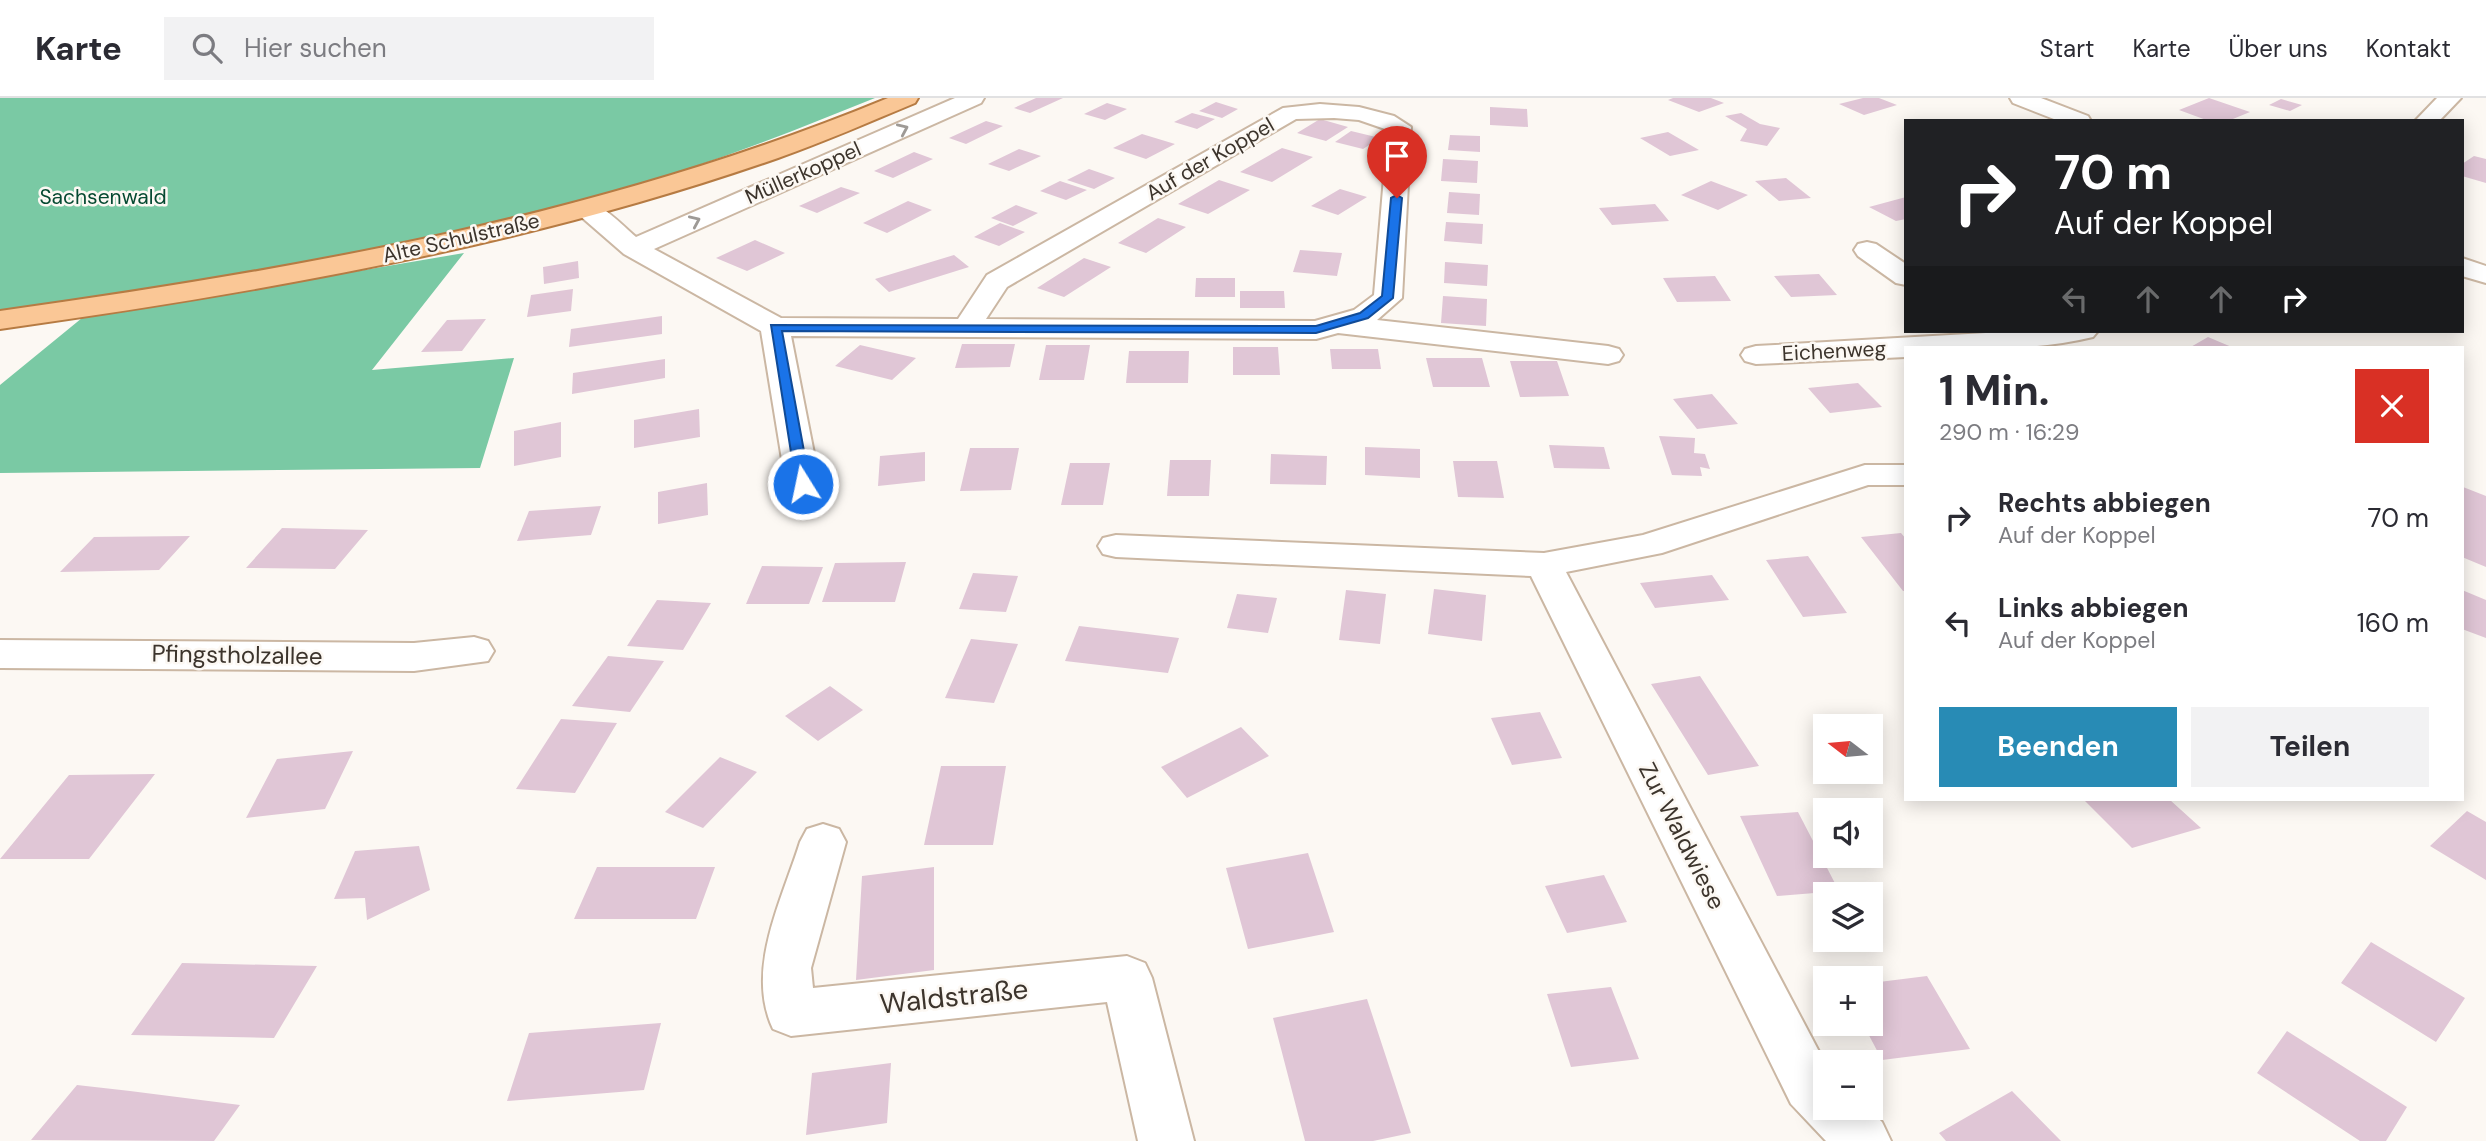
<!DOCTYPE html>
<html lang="de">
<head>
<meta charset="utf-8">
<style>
	body { margin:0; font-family:"DM Sans",sans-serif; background:#f2f2f3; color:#2b2b33; height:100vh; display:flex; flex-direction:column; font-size:26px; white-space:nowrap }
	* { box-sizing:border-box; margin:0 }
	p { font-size:23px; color:#7c7c81 }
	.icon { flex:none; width:38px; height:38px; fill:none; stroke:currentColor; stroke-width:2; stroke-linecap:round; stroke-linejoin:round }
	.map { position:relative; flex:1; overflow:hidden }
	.panel { position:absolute; left:1904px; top:248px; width:560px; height:455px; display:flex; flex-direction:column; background:#fff; border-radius:0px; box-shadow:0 4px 18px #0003 }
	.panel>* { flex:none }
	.banner { position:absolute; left:1904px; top:21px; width:560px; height:214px; border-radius:0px; box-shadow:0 4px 18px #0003; background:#202124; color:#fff; overflow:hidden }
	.needle { width:46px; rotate:286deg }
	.fabs { position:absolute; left:1813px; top:616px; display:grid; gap:14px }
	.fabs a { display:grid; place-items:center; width:70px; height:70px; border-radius:0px; background:#fff; box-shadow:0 4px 18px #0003; font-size:35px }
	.pin { position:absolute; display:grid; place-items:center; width:60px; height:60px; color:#fff; margin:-72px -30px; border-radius:50% 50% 50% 0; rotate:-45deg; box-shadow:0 0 7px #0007 }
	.pin .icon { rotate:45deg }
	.me { position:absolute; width:77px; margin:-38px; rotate:350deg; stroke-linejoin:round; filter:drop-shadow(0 0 5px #0008) }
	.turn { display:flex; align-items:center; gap:24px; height:147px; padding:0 35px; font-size:32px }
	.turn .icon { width:91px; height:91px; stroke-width:2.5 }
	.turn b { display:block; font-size:49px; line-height:60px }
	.lanes { display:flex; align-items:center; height:66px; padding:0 35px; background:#0003; justify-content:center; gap:35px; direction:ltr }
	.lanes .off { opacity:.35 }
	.round { display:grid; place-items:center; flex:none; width:74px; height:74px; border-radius:0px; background:#f2f2f3 }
	.head { display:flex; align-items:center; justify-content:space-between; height:119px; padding:0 35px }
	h1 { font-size:42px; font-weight:700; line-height:52px }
	.primary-button { display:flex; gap:14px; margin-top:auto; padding:14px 35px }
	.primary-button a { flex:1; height:80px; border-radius:0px; background:#288bb5; color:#fff; font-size:28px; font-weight:700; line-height:80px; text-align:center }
	.primary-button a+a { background:#f2f2f3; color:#2b2b33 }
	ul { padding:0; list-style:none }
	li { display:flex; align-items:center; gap:21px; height:105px; padding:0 35px }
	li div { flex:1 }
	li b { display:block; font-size:26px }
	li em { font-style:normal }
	header { display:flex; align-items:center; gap:42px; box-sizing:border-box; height:98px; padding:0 35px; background:#fff; border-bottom:2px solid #e1e1e2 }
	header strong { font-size:33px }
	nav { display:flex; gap:38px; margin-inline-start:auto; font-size:24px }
	.search { width:490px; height:63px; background:#f2f2f3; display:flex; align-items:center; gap:18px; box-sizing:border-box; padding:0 24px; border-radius:0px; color:#7c7c81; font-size:26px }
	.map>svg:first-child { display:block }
	.forest { fill:#7ac9a4 }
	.building { fill:#e0c6d6 }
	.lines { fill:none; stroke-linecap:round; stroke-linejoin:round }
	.minor-casing { stroke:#cbb7a3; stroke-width:4 }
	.major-casing { stroke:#b67b43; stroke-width:4 }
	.minor { fill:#fff; fill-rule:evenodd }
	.major { fill:#fac796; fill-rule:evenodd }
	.oneway { stroke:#9e9a96 }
	.route { fill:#1a73e8; stroke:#114b97; stroke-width:2 }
	.labels { text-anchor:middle; stroke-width:5; stroke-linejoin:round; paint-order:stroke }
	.far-street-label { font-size:21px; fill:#3c342c; stroke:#fcf8f3 }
	.far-park-label { font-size:21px; fill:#054931; stroke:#fcf8f3 }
	.street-label { font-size:24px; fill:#3c342c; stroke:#fcf8f3 }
	.near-street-label { font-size:28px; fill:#3c342c; stroke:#fcf8f3 }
</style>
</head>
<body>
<header>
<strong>Karte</strong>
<div class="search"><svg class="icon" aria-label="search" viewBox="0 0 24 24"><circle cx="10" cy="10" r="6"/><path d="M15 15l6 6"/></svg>Hier suchen</div>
<nav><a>Start</a><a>Karte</a><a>Über uns</a><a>Kontakt</a></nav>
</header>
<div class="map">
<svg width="2486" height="1043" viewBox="0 0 2486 1043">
	<rect width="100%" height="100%" fill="#fcf8f3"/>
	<path class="forest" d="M0 0H875C813 25 751 50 687 71 464 141 232 181 0 212Z
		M464 155 372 272 514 260 480 370 0 375V287L82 220Z"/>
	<path class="building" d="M1036 0H1063L1030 15 1014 10Z
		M1673 0H1711L1724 5 1699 14 1668 2Z
		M1863 0H1879L1897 7 1864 17 1839 6Z
		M2209 0 2250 14 2228 23H2209L2179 12Z
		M2281 1 2302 7 2290 13 2269 7Z
		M1216 4 1238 11 1222 20 1199 13Z
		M1107 5 1127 11 1105 22 1084 16Z
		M1490 9 1527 11 1528 29 1490 27Z
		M1192 15 1215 21 1197 31 1174 24Z
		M1741 15 1760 26 1780 30 1767 48 1740 43 1747 31 1725 18Z
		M1320 21 1348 29 1326 43 1297 35Z
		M986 23 1003 28 966 46 949 40Z
		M1351 33 1380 40 1363 51 1335 44Z
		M1668 34 1699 52 1670 58 1640 40Z
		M1142 36 1175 46 1146 61 1113 50Z
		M1450 37 1480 38V54L1448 52Z
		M1282 50 1313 59 1272 84 1240 74Z
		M1019 51 1041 58 1009 73 988 66Z
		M914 54 933 61 893 80 874 73Z
		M2474 58 2486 61V85L2462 78V66Z
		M1443 61 1478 63 1477 85 1441 83Z
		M1089 71 1115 80 1094 91 1067 82Z
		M1786 80 1811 100 1779 103 1755 83Z
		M1219 82 1250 92 1208 116 1178 106Z
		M1060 83 1087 92 1066 102 1040 93Z
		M1711 83 1748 97 1718 112 1681 97Z
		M841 89 860 95 817 115 799 108Z
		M1340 91 1367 99 1338 117 1311 108Z
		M1449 94 1480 96 1479 117 1447 115Z
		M1906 99V121L1896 123 1869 109Z
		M908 103 932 112 887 135 863 125Z
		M1655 106 1669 123 1612 127 1599 110Z
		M1016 107 1038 115 1013 128 991 120Z
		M1158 120 1186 129 1146 155 1118 145Z
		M1446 124 1483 126 1482 146 1444 143Z
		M1000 125 1025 134 999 148 974 139Z
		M755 142 785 155 747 173 716 160Z
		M1300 152 1342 155 1337 178 1293 174Z
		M954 157 969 169 889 194 875 181Z
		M1084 160 1111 169 1064 199 1037 190Z
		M578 163 579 180 544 186 543 169Z
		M1445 164 1488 167 1487 188 1444 185Z
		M1819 176 1837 197 1791 199 1774 178Z
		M1715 178 1731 203 1677 204 1663 180Z
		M1196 180H1235V199H1195Z
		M573 191 571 213 527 219 531 197Z
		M1240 193H1284L1285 210H1240Z
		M1443 198 1487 201 1486 228 1441 225Z
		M662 218V236L569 249 571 231Z
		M486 221 462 253 421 254 447 222Z
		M2208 239 2234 250H2189Z
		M962 246H1015L1010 269 955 270Z
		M860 247 916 260 892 282 835 268Z
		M1046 247H1090L1084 282H1039Z
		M1233 249H1278L1280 277H1233Z
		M1330 251H1378L1381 271H1332Z
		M1129 253H1189L1188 285H1126Z
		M1426 260H1482L1490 289H1433Z
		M665 261V280L572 296 573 275Z
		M1510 263H1557L1569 298 1520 299Z
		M1858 285 1882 309 1830 315 1808 290Z
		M1712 296 1738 326 1697 331 1673 301Z
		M699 311 700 339 634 350V322Z
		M561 324V359L514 368V333Z
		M1659 338 1695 340 1694 355 1705 356 1710 371 1700 369 1702 378 1672 377Z
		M1549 347 1604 349 1610 371 1554 370Z
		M1365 349 1420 351V380L1365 377Z
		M970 350H1019L1011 392 960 393Z
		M925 354V383L878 388 880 358Z
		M1271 356 1327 358 1326 387 1270 386Z
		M1170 362H1211L1209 398H1167Z
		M1453 363H1497L1504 400 1458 399Z
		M1070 365H1110L1103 407H1061Z
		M707 385 708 417 658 426V394Z
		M2463 389 2486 398V469L2462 459Z
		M601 408 591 437 517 443 529 413Z
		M282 430 368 432 335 471 246 470Z
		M1901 435 1906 441V493H1903L1861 439Z
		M190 438 159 472 60 474 94 439Z
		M1808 458 1847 515 1803 519 1766 462Z
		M906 464 895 504H822L835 465Z
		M762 468 823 469 809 506H746Z
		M973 475 1018 478 1006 514 959 511Z
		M1712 477 1729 502 1655 510 1640 485Z
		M1434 491 1486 497 1482 543 1428 536Z
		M1346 492 1386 496 1380 546 1339 542Z
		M2462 492 2486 502V540L2462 531Z
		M1237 496 1277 500 1268 535 1227 530Z
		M657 502 711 505 683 552 627 548Z
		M1079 528 1130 534 1179 540 1168 575 1065 563Z
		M971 541 1018 546 994 605 945 600Z
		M608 558 664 563 630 614 572 608Z
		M1700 578 1759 668 1708 677 1651 586Z
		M830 588 863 612 818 643 785 618Z
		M1540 614 1562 660 1512 667 1491 620Z
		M561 621 617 625 575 695 516 691Z
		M1241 629 1269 658 1187 700 1161 669Z
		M353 653 325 711 246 720 277 661Z
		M720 659 757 674 703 730 665 714Z
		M941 668H1006L993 747H924Z
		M155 676 89 761H0L69 677Z
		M2084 702H2170L2201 730 2132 750Z
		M2467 713 2486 724V782L2430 748Z
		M1798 714 1839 793 1777 798 1740 718Z
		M419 748 430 792 367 822 365 800 334 801 355 753Z
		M1308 755 1334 834 1248 851 1226 770Z
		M597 769H715L696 821H574Z
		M934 769V872L856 882 862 778Z
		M1604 777 1627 824 1567 835 1545 788Z
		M2371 844 2465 900 2436 944 2341 885Z
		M182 865 317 868 274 940 131 937Z
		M1927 878 1970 951 1882 962 1863 926H1871V885Z
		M1611 889 1639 961 1571 969 1547 896Z
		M1367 901 1411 1035 1373 1043H1305L1273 920Z
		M661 925 644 992 507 1003 529 935Z
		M2287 933 2407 1009 2386 1043H2360L2257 975Z
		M891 965 887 1025 806 1037 812 975Z
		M77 987 130 993 240 1007 214 1043 31 1042Z
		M2012 993 2061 1043H1946L1939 1035Z"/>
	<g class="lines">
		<g class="minor-casing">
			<path id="minor" d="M955 0H984L981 5 654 151 781 220 958 221 987 177 1283 10 1320 6 1359 9 1394 18 1411 29 1402 200 1377 222 1608 248 1619 251 1623 257 1619 263 1608 266 1338 235 1316 241 791 238 820 386 815 393 803 396 791 393 786 386 761 233 624 156 571 110 575 105C598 99 619 125 636 139ZM1334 20 1359 22 1388 32 1374 197 1354 212 1315 223 986 221 1007 189 1296 21Z
				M2010 0H2041L2088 18 2091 23H2059L2013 5Z
				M2437 0H2461L2439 23H2415Z
				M1867 144 1876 146 1906 166V187L1896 185 1858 158 1854 152 1858 146Z
				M2462 160 2486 168V185L2462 178Z
				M2021 233H2098L2093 239C2032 254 1968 250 1906 250V259L1756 266 1745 263 1741 257 1745 251 1756 248Z
				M1865 367H1906V387H1868L1662 455 1566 474 1825 965V1010H1867L1882 1024 1891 1043H1826L1791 1006 1531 478 1116 459 1103 456 1098 448 1103 440 1116 437 1544 455 1643 437Z
				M474 539 488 543 494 553 488 563 414 573 0 570V542L414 545Z
				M823 726 839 731 846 744 811 870 813 890 1127 858 1145 865 1152 880 1194 1043H1138L1107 904 791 938 773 931C745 872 782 802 800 744L807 731Z"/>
		</g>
		<g class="major-casing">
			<path id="major" d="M888 0H918L915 5C869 24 824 44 778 60 527 148 262 194 0 231V213C302 171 605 117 888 0Z"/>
		</g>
		<use href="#minor" class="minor"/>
		<use href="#major" class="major"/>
	</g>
	<defs><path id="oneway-chevron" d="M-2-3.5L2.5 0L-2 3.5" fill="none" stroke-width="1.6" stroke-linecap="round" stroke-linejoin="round" transform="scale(1.75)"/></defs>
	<g class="oneway">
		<use href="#oneway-chevron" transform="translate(903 31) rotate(-24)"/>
		<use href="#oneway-chevron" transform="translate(695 123) rotate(-24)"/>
	</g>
	<path class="route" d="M1397 97 1402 100 1393 200 1368 220 1316 235 782 233 810 386 803 390 796 386 771 227 1316 228 1360 215 1382 198 1391 100Z"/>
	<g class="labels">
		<g class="far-street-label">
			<text transform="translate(1210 61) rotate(-30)" y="7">Auf der Koppel</text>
			<text transform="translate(803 75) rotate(-24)" y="7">Müllerkoppel</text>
			<text transform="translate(461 140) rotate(-13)" y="7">Alte Schulstraße</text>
			<text transform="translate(1834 253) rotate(-3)" y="7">Eichenweg</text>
		</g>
		<g class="far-park-label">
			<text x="103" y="106">Sachsenwald</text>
		</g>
		<g class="street-label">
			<text transform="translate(237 557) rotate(1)" y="8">Pfingstholzallee</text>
			<text transform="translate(1682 738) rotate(63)" y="8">Zur Waldwiese</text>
		</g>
		<g class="near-street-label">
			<text transform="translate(954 898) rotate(-6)" y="10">Waldstraße</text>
		</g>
	</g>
</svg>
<div class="fabs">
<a><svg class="needle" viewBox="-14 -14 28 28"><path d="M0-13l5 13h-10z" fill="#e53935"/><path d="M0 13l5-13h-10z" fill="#7c7c81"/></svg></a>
<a><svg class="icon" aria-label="sound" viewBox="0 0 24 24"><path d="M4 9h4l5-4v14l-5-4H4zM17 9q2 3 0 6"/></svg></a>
<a><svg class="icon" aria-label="layers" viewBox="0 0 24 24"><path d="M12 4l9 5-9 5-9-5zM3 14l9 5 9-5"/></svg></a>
<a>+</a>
<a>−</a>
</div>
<div class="pin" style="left:1397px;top:100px;background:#d93025"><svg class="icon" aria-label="arrive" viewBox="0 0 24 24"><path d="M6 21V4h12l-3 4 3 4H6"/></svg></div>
<svg class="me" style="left:803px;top:386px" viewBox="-20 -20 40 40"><circle r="17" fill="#1a73e8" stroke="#fff" stroke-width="3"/><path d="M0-11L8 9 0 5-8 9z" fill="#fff"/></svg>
<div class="banner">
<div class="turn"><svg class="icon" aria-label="right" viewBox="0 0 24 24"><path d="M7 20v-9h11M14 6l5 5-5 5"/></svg><div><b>70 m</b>Auf der Koppel</div></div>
<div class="lanes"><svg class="icon off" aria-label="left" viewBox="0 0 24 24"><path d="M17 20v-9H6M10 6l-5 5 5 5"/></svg><svg class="icon off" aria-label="ahead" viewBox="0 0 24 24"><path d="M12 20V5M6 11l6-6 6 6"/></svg><svg class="icon off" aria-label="ahead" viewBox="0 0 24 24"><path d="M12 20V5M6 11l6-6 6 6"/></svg><svg class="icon" aria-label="right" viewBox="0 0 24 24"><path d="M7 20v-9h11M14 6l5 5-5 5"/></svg></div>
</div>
<section class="panel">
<div class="head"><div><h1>1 Min.</h1><p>290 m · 16:29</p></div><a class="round" style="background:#d93025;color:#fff"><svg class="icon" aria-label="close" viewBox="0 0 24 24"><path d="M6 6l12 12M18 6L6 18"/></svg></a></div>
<ul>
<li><svg class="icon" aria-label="right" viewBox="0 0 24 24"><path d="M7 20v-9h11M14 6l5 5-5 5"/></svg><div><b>Rechts abbiegen</b><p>Auf der Koppel</p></div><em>70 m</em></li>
<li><svg class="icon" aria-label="left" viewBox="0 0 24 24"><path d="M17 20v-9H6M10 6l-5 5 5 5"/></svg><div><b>Links abbiegen</b><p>Auf der Koppel</p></div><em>160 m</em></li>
</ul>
<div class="primary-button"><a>Beenden</a><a>Teilen</a></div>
</section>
</div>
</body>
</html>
